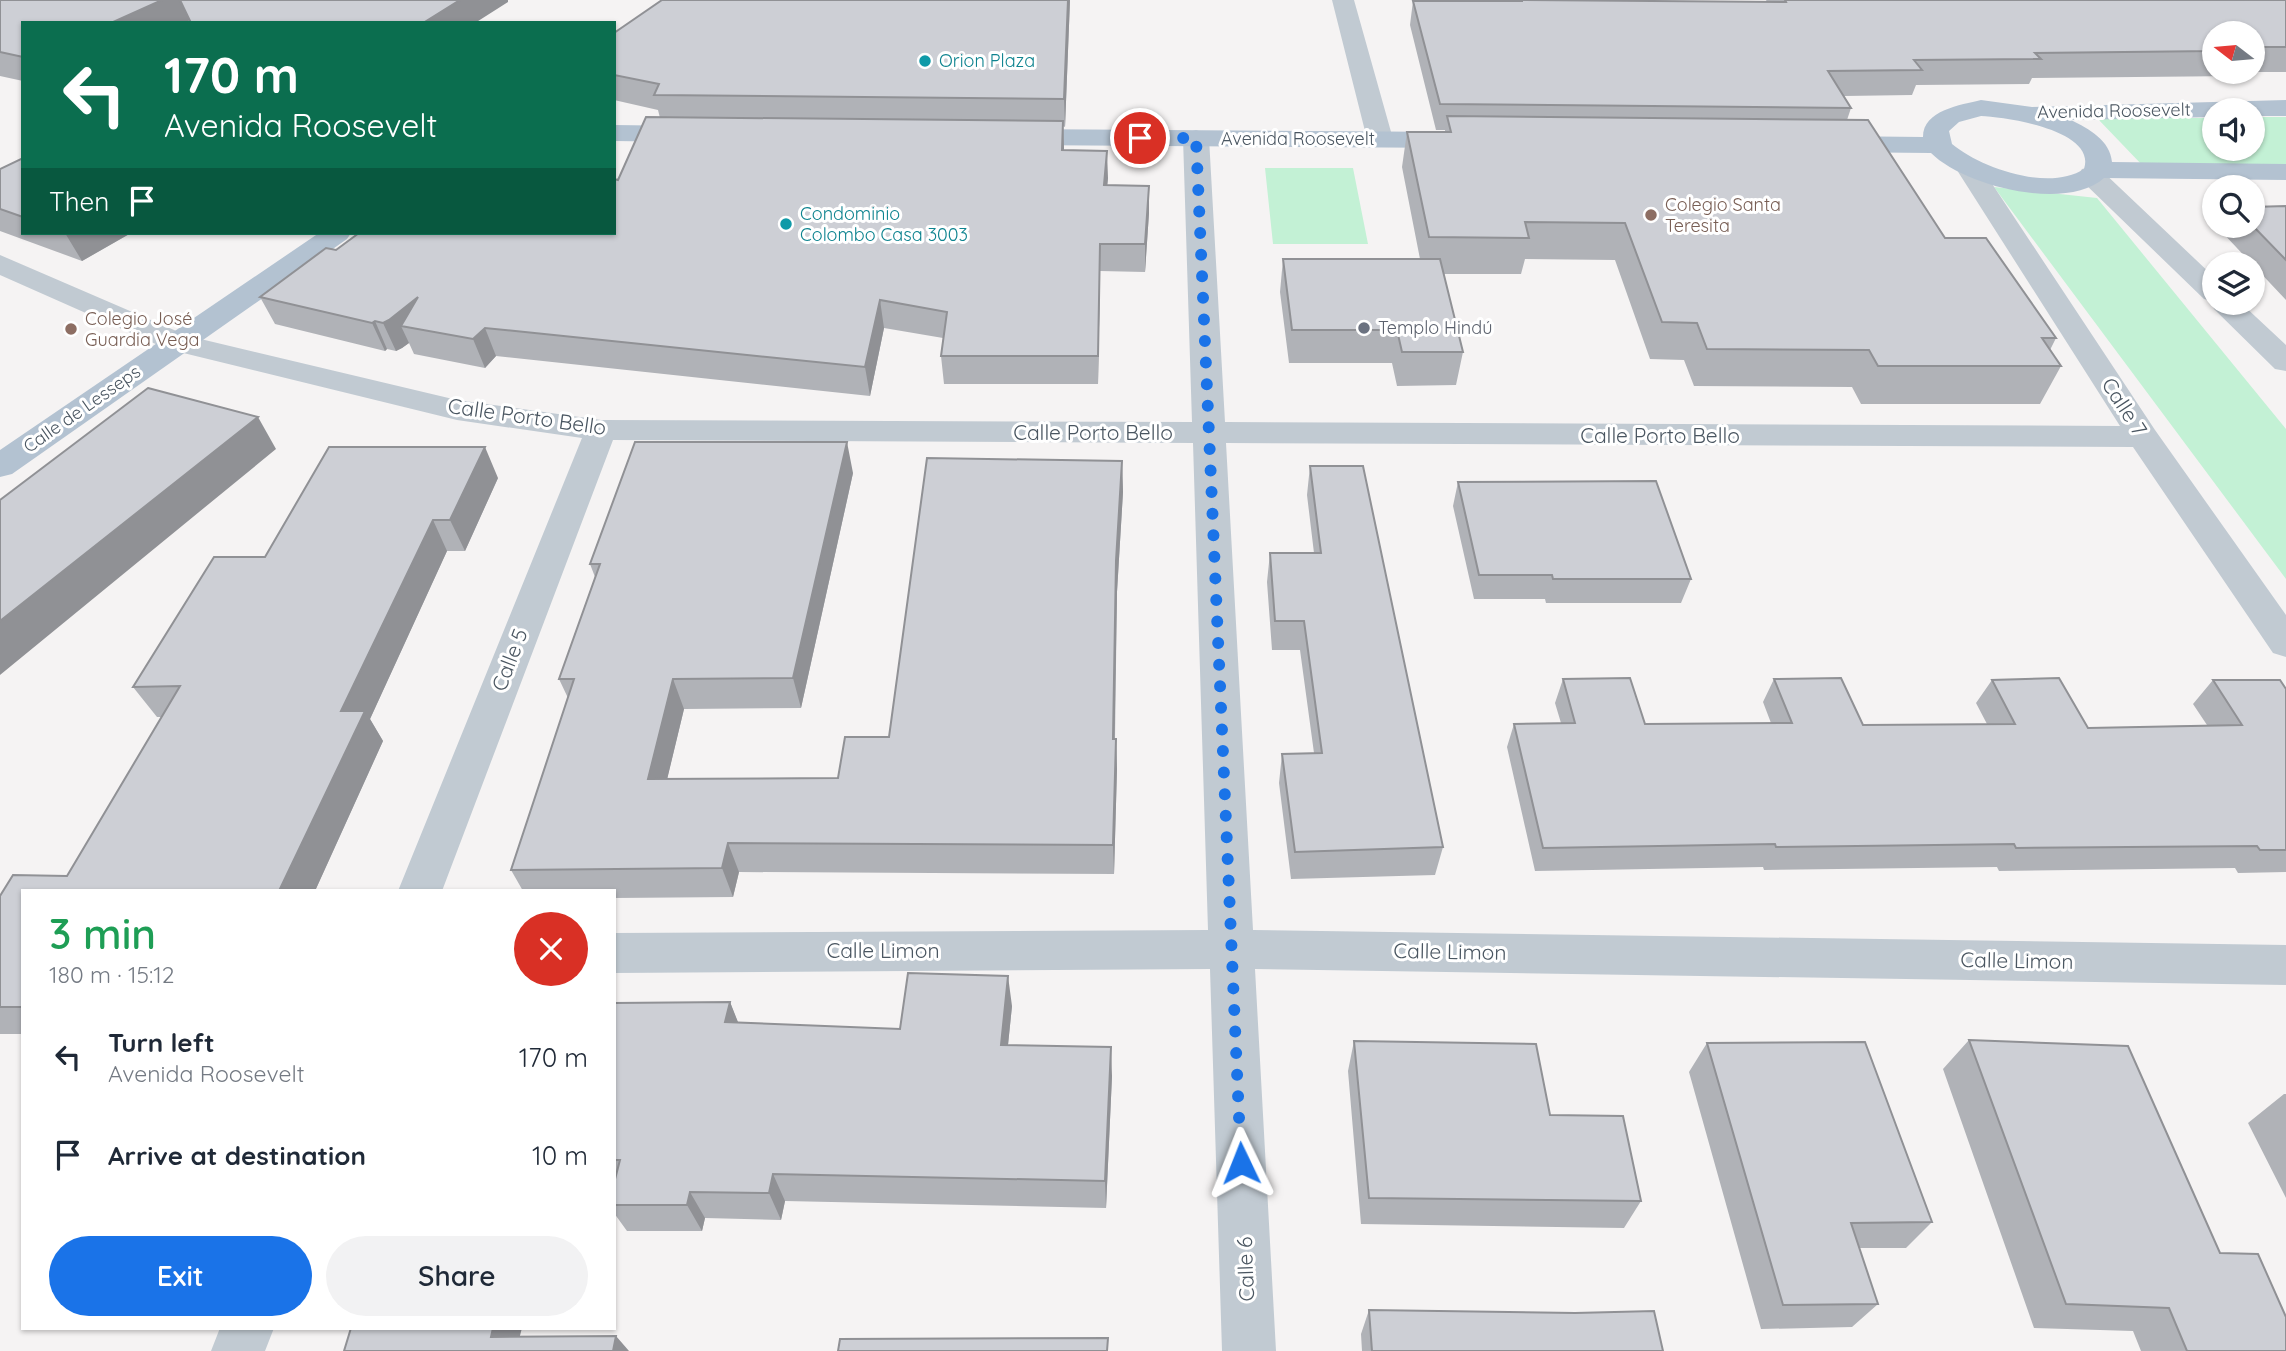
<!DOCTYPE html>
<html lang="en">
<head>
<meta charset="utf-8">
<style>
	body { margin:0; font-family:Quicksand,sans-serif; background:#f2f2f3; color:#1f2937; height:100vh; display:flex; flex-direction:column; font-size:26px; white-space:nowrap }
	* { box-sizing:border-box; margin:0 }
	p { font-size:23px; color:#747a83 }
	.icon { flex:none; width:38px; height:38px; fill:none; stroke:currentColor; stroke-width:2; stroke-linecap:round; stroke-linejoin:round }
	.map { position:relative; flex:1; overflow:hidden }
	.side { position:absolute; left:21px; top:889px; width:595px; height:441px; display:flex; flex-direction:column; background:#fff; border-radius:0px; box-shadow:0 2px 5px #0004 }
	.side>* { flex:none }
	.guide { position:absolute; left:21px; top:21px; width:595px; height:214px; border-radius:0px; box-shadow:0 2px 5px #0004; background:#0b6e4f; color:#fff; overflow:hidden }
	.needle { width:46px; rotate:286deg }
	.tools { position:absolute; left:2202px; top:21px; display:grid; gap:14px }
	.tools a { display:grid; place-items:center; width:63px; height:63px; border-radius:50%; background:#fff; box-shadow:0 2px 5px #0004; font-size:35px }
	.pin { position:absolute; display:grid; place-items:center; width:60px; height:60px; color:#fff; margin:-30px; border:4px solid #fff; border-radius:50%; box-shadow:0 2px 7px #0007 }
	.me { position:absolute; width:77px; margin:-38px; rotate:358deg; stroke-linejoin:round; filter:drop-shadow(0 0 5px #0008) }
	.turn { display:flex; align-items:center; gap:24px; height:147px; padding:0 28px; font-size:32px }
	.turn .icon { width:91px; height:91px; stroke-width:2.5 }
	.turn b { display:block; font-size:49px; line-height:60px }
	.then { display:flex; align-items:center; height:66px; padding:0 28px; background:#0003; gap:14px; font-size:26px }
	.round { display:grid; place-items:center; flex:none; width:74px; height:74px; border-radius:37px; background:#f2f2f3 }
	.summary { display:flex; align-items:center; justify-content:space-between; height:119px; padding:0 28px }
	h1 { font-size:42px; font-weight:600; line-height:52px; color:#1e9e55 }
	.button { display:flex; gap:14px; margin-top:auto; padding:14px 28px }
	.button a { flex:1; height:80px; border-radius:42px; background:#1a73e8; color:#fff; font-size:28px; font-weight:600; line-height:80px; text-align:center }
	.button a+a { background:#f2f2f3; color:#1f2937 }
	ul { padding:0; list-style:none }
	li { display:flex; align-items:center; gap:21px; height:98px; padding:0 28px }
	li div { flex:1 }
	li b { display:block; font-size:26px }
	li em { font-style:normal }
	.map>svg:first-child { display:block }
	.green { fill:#c3f1d5 }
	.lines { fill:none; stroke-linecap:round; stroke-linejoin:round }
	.minor { fill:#c1cad2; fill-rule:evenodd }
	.major { fill:#b3c2d1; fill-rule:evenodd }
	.wall { fill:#b0b2b7 }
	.shaded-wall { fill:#909195 }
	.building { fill:#cdcfd5; stroke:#909195; stroke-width:2 }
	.route { stroke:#1a73e8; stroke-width:12; stroke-dasharray:0 21.6 }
	.culture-dot { fill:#0f9aa8; stroke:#fff; stroke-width:2.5 }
	.education-dot { fill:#8d6e63; stroke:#fff; stroke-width:2.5 }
	.worship-dot { fill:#6b7280; stroke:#fff; stroke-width:2.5 }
	.labels { text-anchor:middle; stroke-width:6; stroke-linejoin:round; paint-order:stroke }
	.far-culture-label { font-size:18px; fill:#0d838f; stroke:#fff; text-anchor:start }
	.far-street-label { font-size:18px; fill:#4a5661; stroke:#fff }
	.far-education-label { font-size:18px; fill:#785e54; stroke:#fff; text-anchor:start }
	.far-worship-label { font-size:18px; fill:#5b616d; stroke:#fff; text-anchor:start }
	.street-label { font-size:21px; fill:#4a5661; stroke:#fff }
</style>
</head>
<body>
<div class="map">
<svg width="2286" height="1351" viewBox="0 0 2286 1351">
	<rect width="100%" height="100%" fill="#f5f3f3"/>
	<path class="green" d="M2252 117H2286V168L2144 167 2097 118H2214V149H2252Z
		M1265 168H1353L1368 244H1273Z
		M1994 187 2097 198 2286 429V579Z"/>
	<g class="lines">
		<path class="minor" d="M1332 0H1354L1393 139 1389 144 1380 147 1371 144 1367 139Z
			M1196 130 1205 133 1209 138 1225 422 2120 426 1955 167 1959 161 1968 159 1977 161 2155 430 2286 615V657L2273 653 2133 447 1226 443 1253 930 2286 945V985L1255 969 1276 1351H1222L1210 969 614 973V933L1208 930 1193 443 613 440 442 891H398L582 438 457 420 167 349 0 275V255L188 336 457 400 601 420 1192 422 1183 138 1187 133Z
			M2091 167 2100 169 2214 277V303H2241L2286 345V371L2275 369 2214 309 2211 301 2204 299 2082 181 2078 175 2082 169Z
			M220 1328H274L265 1351H211Z"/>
		<path class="major" d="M1981 100 2032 107 2286 100V116H2252V110H2214V117L2071 120C2089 129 2110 140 2112 162L2286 164V180L2104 178C2066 212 1964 186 1931 153L1831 152 1822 149 1818 144 1822 139 1831 136 1923 137C1923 110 1961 105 1981 100ZM1981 116C2006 117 2097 130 2084 169 2049 192 1981 168 1952 144L1949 131 1959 122Z
			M614 125 689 126 698 129 702 134 698 139 689 142 614 141Z
			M1012 129 1459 132 1468 135 1472 140 1468 145 1459 148 1012 145 1003 142 999 137 1003 132Z
			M319 233H351L347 239 12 474 0 477V450Z"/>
	</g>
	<path class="wall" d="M0 0H508V2L190 20 184 23H23V81L0 76Z
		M662 0H1070L1065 127 1063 126 1064 150 1108 178 1107 185 1149 186V213L1145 272 1100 271 1098 384H944L941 356 943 338 884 328 870 396 496 356 485 368 414 354 409 343 402 348 396 351 387 349 385 351 275 324 260 297 336 250 618 180 660 118 658 110 614 100V33Z
		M1517 0 1767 2 1766 0H2286V72H2252V33H2214V72H2242L2239 76 2032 78 2029 84 1916 85 1912 95 1844 96 1851 108 1847 120 1945 238 2056 338 2050 350 2061 366 2040 404H1861L1852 387 1694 386 1684 360 1650 359 1615 260 1525 259 1521 274H1444L1463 352 1456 385 1397 386 1392 363H1289L1280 292 1283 259H1420L1402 167 1407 132H1445V130H1436L1410 25 1413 1H1517Z
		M23 158V233H131L82 261 0 231V169Z
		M2286 206V300L2220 230 2223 226H2252Z
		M1122 461 1123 492 1117 592 1115 739H1116L1117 769 1114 874 739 872 733 897 614 898V891H523L511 870 568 698 559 679 595 577 590 564 853 473 801 708 684 709 667 779 838 778 889 737Z
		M1310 466 1443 847 1435 875 1291 879 1279 783 1282 754 1314 753 1300 650H1272L1267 582 1270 553H1314L1307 495Z
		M498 478 465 551H447L370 719 383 741 315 891H23V1034H0V896L67 876 162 717H157L133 687 265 557Z
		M1458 482 1691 579 1681 603H1546L1545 599H1474L1453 506Z
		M1563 679 1645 724 1771 723 1763 702 1774 679 1863 725 1987 724 1976 703 1992 680 2088 728 2207 725 2193 704 2213 680 2286 689V872L2238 873 2235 868 1999 871 1997 867 1764 870 1763 867 1535 871 1507 747 1514 724 1561 723 1555 703Z
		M730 1002 738 1023 900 1029 1012 1006 1008 1045 1112 1076 1106 1208 785 1201 781 1220 705 1218 702 1231H627L614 1213V1003Z
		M1969 1040 2220 1253 2286 1351H2141L2133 1331 2034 1328 1943 1069Z
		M1354 1041 1550 1115 1641 1201 1624 1228 1361 1224 1348 1071Z
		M1707 1043 1932 1222 1906 1248H1859L1878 1304 1852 1327 1761 1329 1689 1072Z
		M2284 1094H2286V1198L2248 1123Z
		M1369 1310 1663 1351H1362L1361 1334Z"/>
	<path class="shaded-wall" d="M162 0H180L190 20 184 23H111Z
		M460 0H508V2L475 23H423Z
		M1068 0H1070L1065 127 1064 99Z
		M1063 121 1064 148 1063 177 1062 150Z
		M1107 151 1108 178 1105 212 1104 185Z
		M1149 186V213L1145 272V244Z
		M65 233H131L82 261Z
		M1100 244V271L1098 384V356Z
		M418 297 401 326 409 343 402 348 396 351 383 323Z
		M880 300 884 328 870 396 865 367Z
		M375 321 387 349 385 351 372 323Z
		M485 328 496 356 485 368 473 339Z
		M258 417 276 449 0 675V621Z
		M847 442 853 473 801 708 793 678Z
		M485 447 498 478 465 551 450 520Z
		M1122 461 1123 492 1117 592 1114 769 1113 739 1116 561Z
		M433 520 447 551 370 719 383 741 315 891H279L341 711Z
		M673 679 684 709 660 809 648 779Z
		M1116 739 1117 769 1114 874 1113 845Z
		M728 843 739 872 733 897 722 868Z
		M1008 976 1012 1006 1005 1074 1001 1045Z
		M730 1002 742 1032 725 1022Z
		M1111 1047 1112 1076 1106 1208 1105 1181Z
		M773 1174 785 1201 781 1220 769 1193Z
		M690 1192 705 1218 702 1231 687 1205Z
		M493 1328H522L516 1351 491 1337Z
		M616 1336 629 1351H613Z"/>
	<path class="building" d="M0 0H162L111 23H23V57L0 52Z
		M180 0H460L423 23H191Z
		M662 0H1068L1064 99 654 95 659 84 614 75V33Z
		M1522 0 1786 2 1785 0H2286V47H2252V33H2214V51L2035 53 2041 59 1914 60 1922 70 1828 71 1851 108 1440 104 1413 1H1522Z
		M1447 116 1868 120 1945 238H1986L2056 338H2042L2061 366H1878L1869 350 1707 349 1697 323 1662 322 1625 223 1525 222 1529 238 1429 237 1407 132H1451Z
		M646 117 1063 121 1062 150 1107 151 1104 185 1149 186 1145 244H1100L1098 356H941L947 312 880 300 865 367 485 328 473 339 401 326 418 297 389 320 383 323 375 321 372 323 260 297 326 248 336 250 359 233H614V179L618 180Z
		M23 158V217L0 209V169Z
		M2286 206V260L2252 225V207Z
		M1283 259H1440L1463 352H1402L1397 330H1292Z
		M148 388 258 417 0 621V500Z
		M635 442H847L793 678 673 679 648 779 838 778 845 737H889L927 458 1122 461 1116 561 1113 739H1116L1113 845 728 843 722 868 511 870 574 679H559L600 564H590Z
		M329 447H485L450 520H433L341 711H365L279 891H23V1007H0V896L13 875 67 876 180 686 133 687 214 557H265Z
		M1310 466H1363L1443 847 1295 852 1282 754 1322 753 1304 621H1275L1270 553H1321Z
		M1656 481 1691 579H1553L1552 575H1479L1458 482Z
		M1630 678 1645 724 1792 723 1774 679 1841 678 1863 725 2015 724 1992 680 2059 678 2088 728 2242 725 2213 680H2280L2286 689V850H2260L2257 846 2016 848 2014 844 1776 847 1775 844 1543 848 1514 724 1575 723 1563 679Z
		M908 973 1008 976 1001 1045 1111 1047 1105 1181 773 1174 769 1193 690 1192 687 1205H614V1183L620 1160H614V1003L730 1002 725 1022 900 1029Z
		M1969 1040 2128 1046 2220 1253 2258 1254 2286 1317V1351H2187L2169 1308 2066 1304Z
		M1354 1041 1536 1044 1550 1115 1623 1116 1641 1201 1369 1198Z
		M1865 1042 1932 1222 1851 1223 1878 1304 1783 1305 1707 1043Z
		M1369 1310 1575 1313 1654 1311 1663 1351H1372Z
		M351 1328H493L491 1337 616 1336 613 1351H344Z
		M1108 1338 1107 1351H838L840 1339Z"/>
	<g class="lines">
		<path class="route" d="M1140 138H1196L1241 1163"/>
	</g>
	<g class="culture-dot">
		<circle cx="925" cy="61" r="7"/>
		<circle cx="786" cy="224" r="7"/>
	</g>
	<g class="education-dot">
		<circle cx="1651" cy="215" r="7"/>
		<circle cx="71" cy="329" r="7"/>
	</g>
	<circle class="worship-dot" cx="1364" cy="328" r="7"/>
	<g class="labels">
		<g class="far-culture-label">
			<text x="939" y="67">Orion Plaza</text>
			<text x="800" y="220">Condominio<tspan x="800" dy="21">Colombo Casa 3003</tspan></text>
		</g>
		<g class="far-street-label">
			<text transform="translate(2114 111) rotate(-1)" y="6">Avenida Roosevelt</text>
			<text x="1298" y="145">Avenida Roosevelt</text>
			<text transform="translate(82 409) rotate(-35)" y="6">Calle de Lesseps</text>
		</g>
		<g class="far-education-label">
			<text x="1665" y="211">Colegio Santa<tspan x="1665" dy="21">Teresita</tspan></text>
			<text x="85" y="325">Colegio José<tspan x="85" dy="21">Guardia Vega</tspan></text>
		</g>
		<g class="far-worship-label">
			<text x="1378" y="334">Templo Hindú</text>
		</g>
		<g class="street-label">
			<text transform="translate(2124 407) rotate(57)" y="7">Calle 7</text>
			<text transform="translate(527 417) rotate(8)" y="7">Calle Porto Bello</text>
			<text x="1093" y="440">Calle Porto Bello</text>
			<text x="1660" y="443">Calle Porto Bello</text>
			<text transform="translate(510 660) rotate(-69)" y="7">Calle 5</text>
			<text x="883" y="958">Calle Limon</text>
			<text transform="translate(1450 952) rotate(1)" y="7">Calle Limon</text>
			<text transform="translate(2017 961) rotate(1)" y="7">Calle Limon</text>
			<text transform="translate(1246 1269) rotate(-92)" y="7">Calle 6</text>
		</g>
	</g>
</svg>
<div class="tools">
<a><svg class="needle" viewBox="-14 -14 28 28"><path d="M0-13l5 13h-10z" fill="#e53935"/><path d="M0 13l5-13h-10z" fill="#747a83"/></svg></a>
<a><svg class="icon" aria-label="sound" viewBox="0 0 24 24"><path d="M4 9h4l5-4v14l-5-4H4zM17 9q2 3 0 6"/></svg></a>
<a><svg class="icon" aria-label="search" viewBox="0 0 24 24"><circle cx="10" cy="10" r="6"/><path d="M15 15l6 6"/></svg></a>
<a><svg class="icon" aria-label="layers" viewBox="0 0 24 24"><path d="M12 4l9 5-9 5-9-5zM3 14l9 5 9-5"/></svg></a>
</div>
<div class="pin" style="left:1140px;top:138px;background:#d93025"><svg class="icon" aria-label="arrive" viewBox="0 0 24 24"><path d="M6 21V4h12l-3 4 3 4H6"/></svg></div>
<svg class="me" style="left:1241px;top:1163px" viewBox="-20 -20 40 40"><path d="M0-17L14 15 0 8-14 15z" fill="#1a73e8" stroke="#fff" stroke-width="4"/></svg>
<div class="guide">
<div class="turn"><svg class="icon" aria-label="left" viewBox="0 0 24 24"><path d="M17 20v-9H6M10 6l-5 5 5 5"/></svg><div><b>170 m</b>Avenida Roosevelt</div></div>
<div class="then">Then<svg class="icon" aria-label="arrive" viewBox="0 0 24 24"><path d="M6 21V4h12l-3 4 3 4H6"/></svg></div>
</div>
<section class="side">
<div class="summary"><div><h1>3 min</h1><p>180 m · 15:12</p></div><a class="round" style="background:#d93025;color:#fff"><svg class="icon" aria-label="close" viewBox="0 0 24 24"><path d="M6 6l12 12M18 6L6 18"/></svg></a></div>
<ul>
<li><svg class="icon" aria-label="left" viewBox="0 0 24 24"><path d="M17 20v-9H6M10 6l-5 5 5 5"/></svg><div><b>Turn left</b><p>Avenida Roosevelt</p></div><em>170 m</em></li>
<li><svg class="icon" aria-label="arrive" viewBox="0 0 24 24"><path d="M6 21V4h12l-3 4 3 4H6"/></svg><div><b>Arrive at destination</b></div><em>10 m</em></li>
</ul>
<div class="button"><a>Exit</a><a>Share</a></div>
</section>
</div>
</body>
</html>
